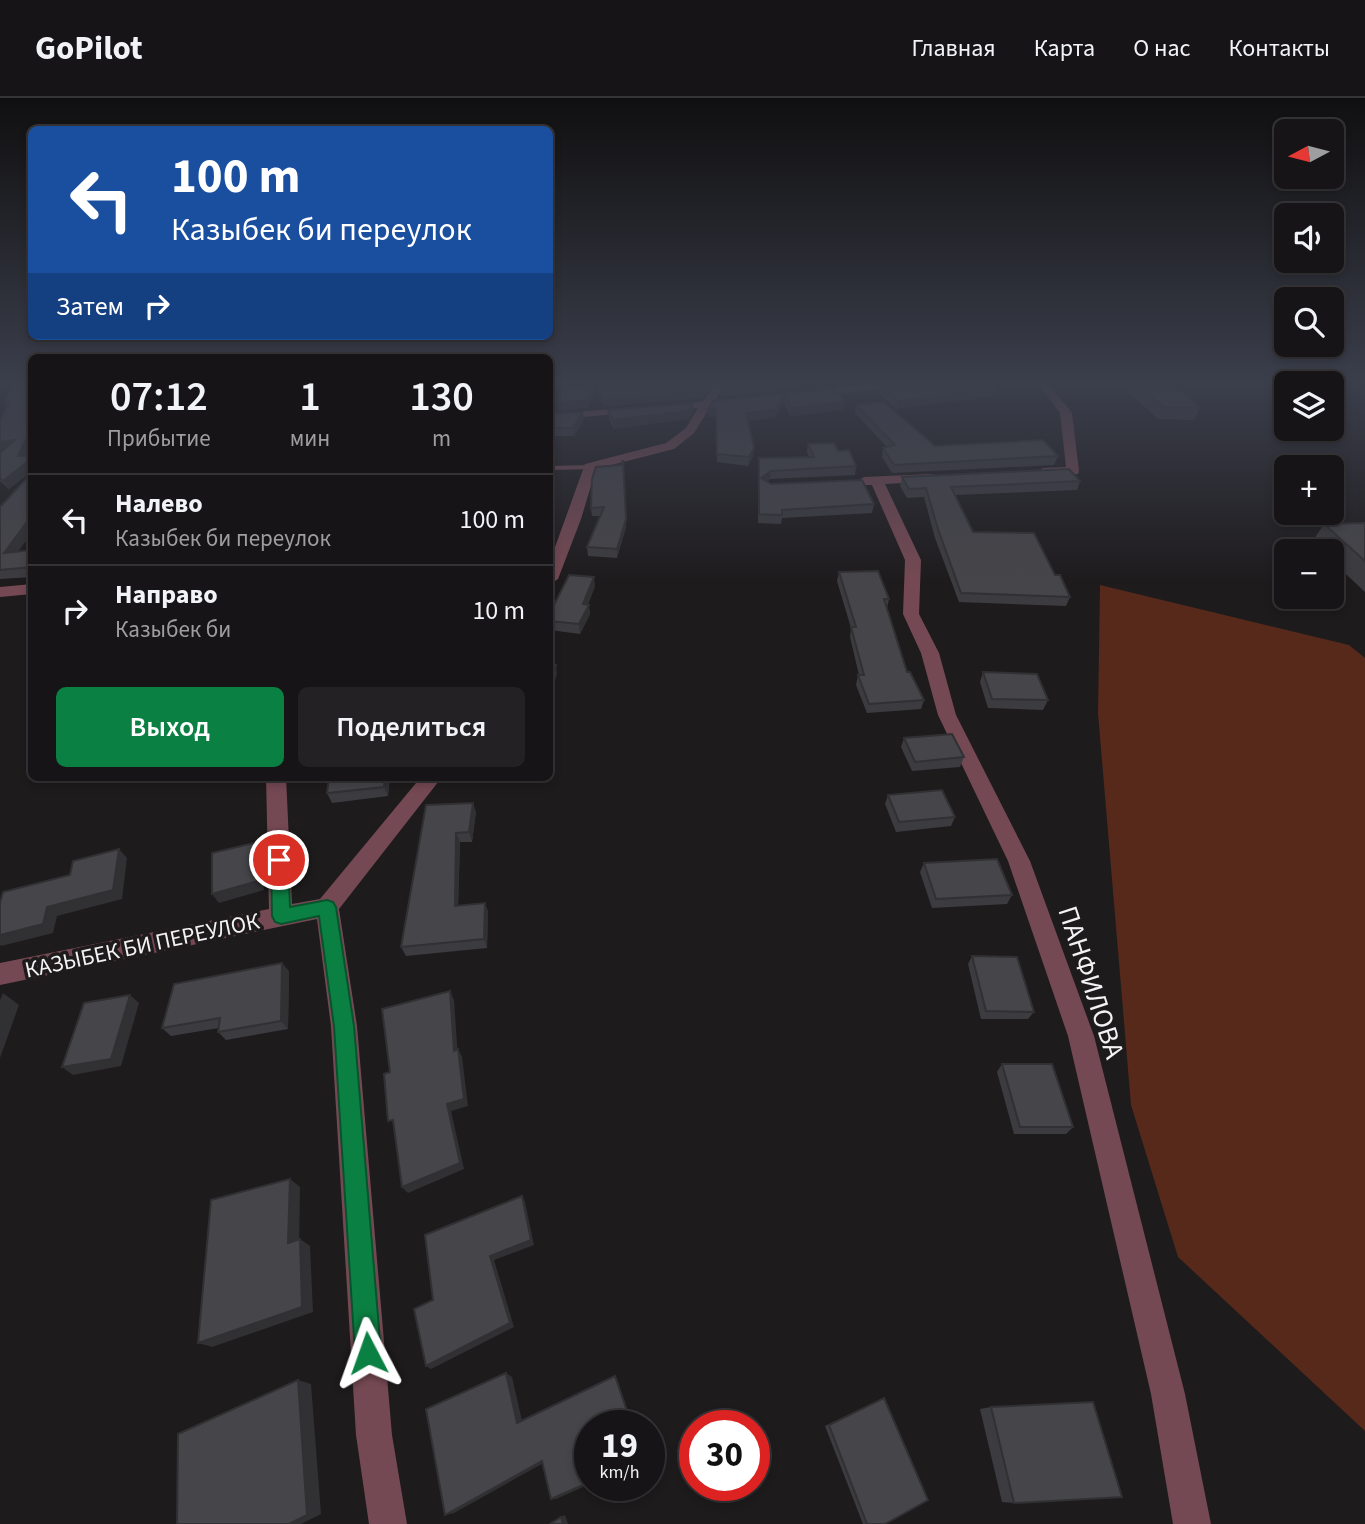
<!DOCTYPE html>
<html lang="ru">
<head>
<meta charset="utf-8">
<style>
	body { margin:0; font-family:"Source Sans 3",sans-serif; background:#232123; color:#f1f3f6; height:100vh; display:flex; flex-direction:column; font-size:26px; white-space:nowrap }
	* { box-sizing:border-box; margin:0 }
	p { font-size:23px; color:#9e9ea1 }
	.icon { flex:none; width:38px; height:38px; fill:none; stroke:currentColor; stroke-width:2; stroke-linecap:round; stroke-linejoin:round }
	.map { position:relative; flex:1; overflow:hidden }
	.sheet { position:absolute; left:28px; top:256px; width:525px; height:427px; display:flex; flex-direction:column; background:#161416; border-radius:10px; box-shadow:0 4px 10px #0003,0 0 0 2px #353335 }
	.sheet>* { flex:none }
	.banner { position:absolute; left:28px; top:28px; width:525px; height:214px; border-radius:10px; box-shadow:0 4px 10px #0003,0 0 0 2px #353335; background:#1a4fa0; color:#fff; overflow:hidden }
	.needle { width:46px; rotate:263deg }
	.fabs { position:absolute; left:1274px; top:21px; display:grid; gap:14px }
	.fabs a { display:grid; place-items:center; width:70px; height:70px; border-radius:10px; background:#161416; box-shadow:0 4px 10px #0003,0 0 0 2px #353335; font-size:35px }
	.speed { position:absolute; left:574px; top:1312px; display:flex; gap:14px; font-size:35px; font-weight:700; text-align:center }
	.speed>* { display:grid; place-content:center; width:91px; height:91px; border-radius:50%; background:#161416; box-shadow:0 4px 10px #0003,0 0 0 2px #353335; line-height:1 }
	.speed small { font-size:18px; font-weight:400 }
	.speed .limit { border:10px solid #d22; background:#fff; color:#111 }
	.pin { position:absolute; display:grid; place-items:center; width:60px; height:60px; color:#fff; margin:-30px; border:4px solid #fff; border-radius:50%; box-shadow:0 2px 7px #0007 }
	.me { position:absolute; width:77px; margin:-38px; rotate:356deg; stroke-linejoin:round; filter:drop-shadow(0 0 5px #0008) }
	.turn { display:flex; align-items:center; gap:24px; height:147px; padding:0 28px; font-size:32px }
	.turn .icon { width:91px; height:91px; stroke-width:2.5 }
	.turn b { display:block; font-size:49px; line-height:60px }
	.then { display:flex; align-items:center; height:66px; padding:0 28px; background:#0003; gap:14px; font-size:26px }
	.eta { display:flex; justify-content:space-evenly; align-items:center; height:119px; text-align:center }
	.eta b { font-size:42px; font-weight:600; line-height:49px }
	.cta { display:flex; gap:14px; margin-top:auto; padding:14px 28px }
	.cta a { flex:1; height:80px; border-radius:10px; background:#0b8043; color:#fff; font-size:28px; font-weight:600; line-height:80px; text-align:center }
	.cta a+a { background:#232123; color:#f1f3f6 }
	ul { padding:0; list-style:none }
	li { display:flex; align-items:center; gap:21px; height:91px; padding:0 28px; border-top:2px solid #353335 }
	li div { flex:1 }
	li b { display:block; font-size:26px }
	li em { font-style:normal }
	header { display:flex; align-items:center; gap:42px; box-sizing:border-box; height:98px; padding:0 35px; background:#161416; border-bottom:2px solid #353335 }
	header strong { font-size:33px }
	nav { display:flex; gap:38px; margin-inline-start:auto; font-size:24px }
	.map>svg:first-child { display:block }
	.green { fill:#56291b }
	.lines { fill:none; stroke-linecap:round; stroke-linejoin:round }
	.service { fill:#754953; fill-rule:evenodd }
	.minor { fill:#754953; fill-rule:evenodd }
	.wall { fill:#3c3b3f }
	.shaded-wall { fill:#313033 }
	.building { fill:#464549; stroke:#313033; stroke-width:2 }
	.route { fill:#0b8043; stroke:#07532c; stroke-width:2 }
	.labels { text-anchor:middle; stroke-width:7; stroke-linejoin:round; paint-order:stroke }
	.street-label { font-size:23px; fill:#f4f2f4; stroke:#1e1b1d }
	.near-street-label { font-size:28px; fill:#f4f2f4; stroke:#1e1b1d }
</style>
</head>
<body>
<header>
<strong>GoPilot</strong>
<nav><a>Главная</a><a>Карта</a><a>О нас</a><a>Контакты</a></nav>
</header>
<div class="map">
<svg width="1365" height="1426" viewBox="0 0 1365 1426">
	<rect width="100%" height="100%" fill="#1e1b1d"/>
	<path class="green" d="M1100 487 1349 547 1365 560V1333L1178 1159 1131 1007 1098 615Z"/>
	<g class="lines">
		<path class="service" d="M590 367H593V371L550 372V368Z"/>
		<path class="minor" d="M716 284H726L715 302 743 301V305L710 309 694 335 674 351 596 371 581 421 558 481 550 486V463L585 366 666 345 686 330 698 310 666 313 660 310 662 308 703 303Z
			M883 284H913L908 287 809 299 803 296 809 293Z
			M1037 284H1047L1072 315 1079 373 1078 376 1043 378 1037 374 1043 370 1066 369 1060 315Z
			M634 309 640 312 638 314 550 322V316Z
			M930 376 935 377V383L885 386 921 462 919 516 939 555 956 617 1030 763 1094 938 1185 1296 1211 1426H1173L1151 1296 1068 938 1008 763 938 617 921 555 903 516 905 462 872 387H864L857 383 864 379Z
			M32 486V496L0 499V489Z
			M266 679H286L292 806 320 801 421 679H442L339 811 357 928 392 1337 407 1426H369L356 1337 331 928 317 821 0 887V865L269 811Z"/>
	</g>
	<path class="wall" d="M14 284 27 358 32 357V435L18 453 32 452V479L0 481V409L29 378V375L9 391 0 383V355L3 352 0 353V322L6 309 4 305Z
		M649 284H714L702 300 604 309 599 296 598 288Z
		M1121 284H1172L1200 310 1194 322 1158 321 1120 286Z
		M879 285 996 290 994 298 896 311 877 293Z
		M834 290 844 312 790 318 784 304 775 320 748 323 753 358 748 368 717 364 716 318 708 319V311L713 303Z
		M693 305V313L688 321 613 331 609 320 608 312Z
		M856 307 935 348 1058 358 1054 367 892 375 882 359 883 350 887 349 855 315Z
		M584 322 574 338H551L550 330Z
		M808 346 838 353 856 368 855 377 770 381 767 384 771 386 874 406 872 415 782 420 781 426 758 425 759 360 809 359 807 354Z
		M623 362 626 429 617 460 588 458 587 449 600 418H592L591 410 621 367Z
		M902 379 1080 383 1077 392 955 397 973 434 1055 477 1070 499 1066 508 959 504 935 440 924 399 907 400 900 388Z
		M1365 425V494L1332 463V453H1322L1312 444 1324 426Z
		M839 474 889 501 887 510 907 574 924 602 921 611 867 615 856 587 858 577H859L850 539 851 530 837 483Z
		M595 488 588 507 590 516 580 536 550 532V515Z
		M983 574 1048 602 1043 612 988 610 980 584Z
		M904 640 964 659 960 669 912 673 901 649Z
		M329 679H390L388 698 332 705 327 695Z
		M888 697 955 719 951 728 896 734 885 706Z
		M426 707 476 714 472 744H460L458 808 485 805 488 814 487 850 406 858 401 849Z
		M924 765 1012 797 1007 806 932 810 920 774Z
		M972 858 1034 914 1028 921H981L968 866Z
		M289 873 288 931 226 942 218 934 219 930 171 938 162 930Z
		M1002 966 1073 1029 1066 1036H1014L997 974Z
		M879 1302 885 1426H863L825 1328Z
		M991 1309 1014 1405 1002 1404 980 1311Z"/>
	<path class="shaded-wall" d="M709 284H714L702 300 604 309 603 301Z
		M789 284H825V287L720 299V291Z
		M593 288 594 296 588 310 559 313 558 305Z
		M996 290 994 298 896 311 898 303Z
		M784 296V304L775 320 746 323V315Z
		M845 304 844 312 790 318 791 310Z
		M693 305V313L688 321 613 331V322Z
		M716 310V318L708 319V311Z
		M583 314 584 322 574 338 573 330Z
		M32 329V349L23 366 18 358Z
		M15 342 20 350 0 353V344Z
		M754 350 753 358 748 368 749 359Z
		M27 364 32 373 9 391 3 383Z
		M771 373 770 381 761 389V380Z
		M32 417V435L10 464 4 455Z
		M626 421V429L617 460V451Z
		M594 479 595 488 584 516 583 506Z
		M589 507 590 516 580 536 579 526Z
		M556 567 557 576 550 598V584Z
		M385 679H390L388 698 384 689Z
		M473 705 476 714 472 744 469 734Z
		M456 735 460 744 458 817 455 808Z
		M254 745 260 754 264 792 219 805 212 796Z
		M119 751 127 760 122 801 57 818 53 835 1 848 0 847V837L47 809Z
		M485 805 488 814 487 850 484 841Z
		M282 865 289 873 288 931 281 923Z
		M450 893 454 902 458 960 454 953Z
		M3 895 19 907 0 960V902Z
		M130 897 139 905 121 968 73 977 62 969Z
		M458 951 462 959 468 1008 451 1013 464 1071 408 1095 402 1089 447 1006Z
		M290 1081 300 1089 299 1152 288 1145Z
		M522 1098 525 1104 534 1147 494 1162 514 1229 431 1271 426 1268 490 1158Z
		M300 1141 310 1148 313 1214 212 1249 198 1245Z
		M506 1275 512 1279 523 1327 517 1325Z
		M615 1278 617 1281 633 1328H632Z
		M298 1282 311 1286 321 1416 301 1426H289Z
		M542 1363H547L454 1415 445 1417Z
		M590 1384V1386L556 1401H551Z
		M565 1417 568 1426H563L561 1419Z"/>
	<path class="building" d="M14 284H32V329L18 358 32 357V417L4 455 32 452V469L0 472V409L29 378 27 364 3 383 0 380V355L15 342 0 344V322L9 304 4 305Z
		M649 284H709L702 293 603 301 598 288Z
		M725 284H789L720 291Z
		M893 284H996V290L898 303 879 285Z
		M1135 284H1172L1200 310 1163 309Z
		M593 288 588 302 558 305 563 290Z
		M834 290 845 304 791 310 784 296 776 312 746 315 754 350 749 359 717 356 716 310 708 311 713 303Z
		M884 304 935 348 1043 342 1058 358 894 367 883 350 895 347 856 307Z
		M693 305 688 313 613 322 608 312Z
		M583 314 573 330H550L554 316Z
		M834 345 838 353 849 352 856 368 771 373 761 380 771 386 862 382 874 406 782 412V417L759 416V360L814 359 808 346Z
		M623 362 626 421 617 451 587 449 604 409 591 410 592 381 596 369 621 367Z
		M1069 371 1080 383 951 389 973 434 1034 435 1055 477H1060L1070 499 961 495 938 431 926 390 909 391 902 379Z
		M1365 425V463L1324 426Z
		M878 473 889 501H884L907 574H910L924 602 869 606 858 577H864L851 529H856L839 474Z
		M569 477 594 479 583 506 589 507 579 526 550 523V515Z
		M550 566 556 567 550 584Z
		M983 574 1037 576 1048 602 992 601Z
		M952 636 964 659 915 664 904 640Z
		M329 679H385L384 689 327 695Z
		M942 692 955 719 899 724 888 697Z
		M473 705 469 734 456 735 455 808 485 805 484 841 401 849 426 707Z
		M254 745 258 783 212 796V755Z
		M119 751 113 792 47 809 43 826 0 837V805L3 794 70 777 73 763Z
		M997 761 1012 797 936 801 924 765Z
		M972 858 1017 859 1034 914 986 913Z
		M282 865 281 923 218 934 220 920 162 930 174 886Z
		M450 893 454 953 458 951 464 1001 447 1006 460 1065 402 1089 393 1022 388 1023 384 976 390 974 382 911Z
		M130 897 111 961 62 969 84 905Z
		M1002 966H1052L1073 1029H1020Z
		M290 1081 288 1145 300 1141 302 1209 198 1245 211 1102Z
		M522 1098 531 1142 490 1158 510 1225 426 1268 414 1211 433 1202 425 1137Z
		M506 1275 517 1325 615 1278 632 1328H590V1384L551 1401 542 1363 445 1417 426 1311Z
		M298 1282 307 1417 289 1426H177L178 1336Z
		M884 1300 928 1402 885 1426H867L829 1327Z
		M1093 1304 1122 1399 1014 1405 991 1309Z
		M561 1419 563 1426H550Z"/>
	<linearGradient id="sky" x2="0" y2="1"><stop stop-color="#100f10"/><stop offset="0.59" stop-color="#3b3f4c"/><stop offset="1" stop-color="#3b3f4c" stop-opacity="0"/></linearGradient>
	<rect width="1365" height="483" fill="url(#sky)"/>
	<path class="route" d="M279 756 285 758 288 762 290 809 327 802 333 804 336 809 354 928 381 1255 377 1265 368 1268 359 1265 355 1255 334 928 319 818 281 826 275 824 272 818 271 762 273 758Z"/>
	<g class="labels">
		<g class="street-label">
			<text transform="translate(142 847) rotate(-12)" y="8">КАЗЫБЕК БИ ПЕРЕУЛОК</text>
		</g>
		<g class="near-street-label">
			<text transform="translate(1092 884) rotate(72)" y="10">ПАНФИЛОВА</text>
		</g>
	</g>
</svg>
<div class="fabs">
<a><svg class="needle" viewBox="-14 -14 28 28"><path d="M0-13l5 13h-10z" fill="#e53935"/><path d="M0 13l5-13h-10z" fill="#9e9ea1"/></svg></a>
<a><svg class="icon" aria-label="sound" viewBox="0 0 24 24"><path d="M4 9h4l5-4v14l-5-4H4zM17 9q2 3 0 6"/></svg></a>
<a><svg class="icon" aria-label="search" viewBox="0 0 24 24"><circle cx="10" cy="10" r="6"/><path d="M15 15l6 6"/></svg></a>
<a><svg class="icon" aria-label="layers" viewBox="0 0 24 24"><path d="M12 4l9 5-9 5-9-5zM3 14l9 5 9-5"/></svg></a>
<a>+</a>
<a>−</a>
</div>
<div class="speed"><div>19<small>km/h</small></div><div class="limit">30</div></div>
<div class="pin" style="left:279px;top:762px;background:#d93025"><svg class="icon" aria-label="arrive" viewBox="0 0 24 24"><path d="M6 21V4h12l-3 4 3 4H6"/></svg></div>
<svg class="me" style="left:368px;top:1255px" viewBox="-20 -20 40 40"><path d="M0-17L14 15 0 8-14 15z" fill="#0b8043" stroke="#fff" stroke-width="4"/></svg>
<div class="banner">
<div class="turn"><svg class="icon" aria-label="left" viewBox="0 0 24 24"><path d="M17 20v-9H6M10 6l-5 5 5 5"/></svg><div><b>100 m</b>Казыбек би переулок</div></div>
<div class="then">Затем<svg class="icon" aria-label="right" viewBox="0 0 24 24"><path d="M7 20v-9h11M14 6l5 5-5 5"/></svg></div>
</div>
<section class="sheet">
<div class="eta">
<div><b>07:12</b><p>Прибытие</p></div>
<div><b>1</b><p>мин</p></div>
<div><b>130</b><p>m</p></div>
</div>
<ul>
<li><svg class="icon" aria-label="left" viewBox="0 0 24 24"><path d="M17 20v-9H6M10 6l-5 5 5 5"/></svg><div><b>Налево</b><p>Казыбек би переулок</p></div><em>100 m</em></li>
<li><svg class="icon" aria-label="right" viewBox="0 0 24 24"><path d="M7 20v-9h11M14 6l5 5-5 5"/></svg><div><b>Направо</b><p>Казыбек би</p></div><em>10 m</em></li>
</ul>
<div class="cta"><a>Выход</a><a>Поделиться</a></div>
</section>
</div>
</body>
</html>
